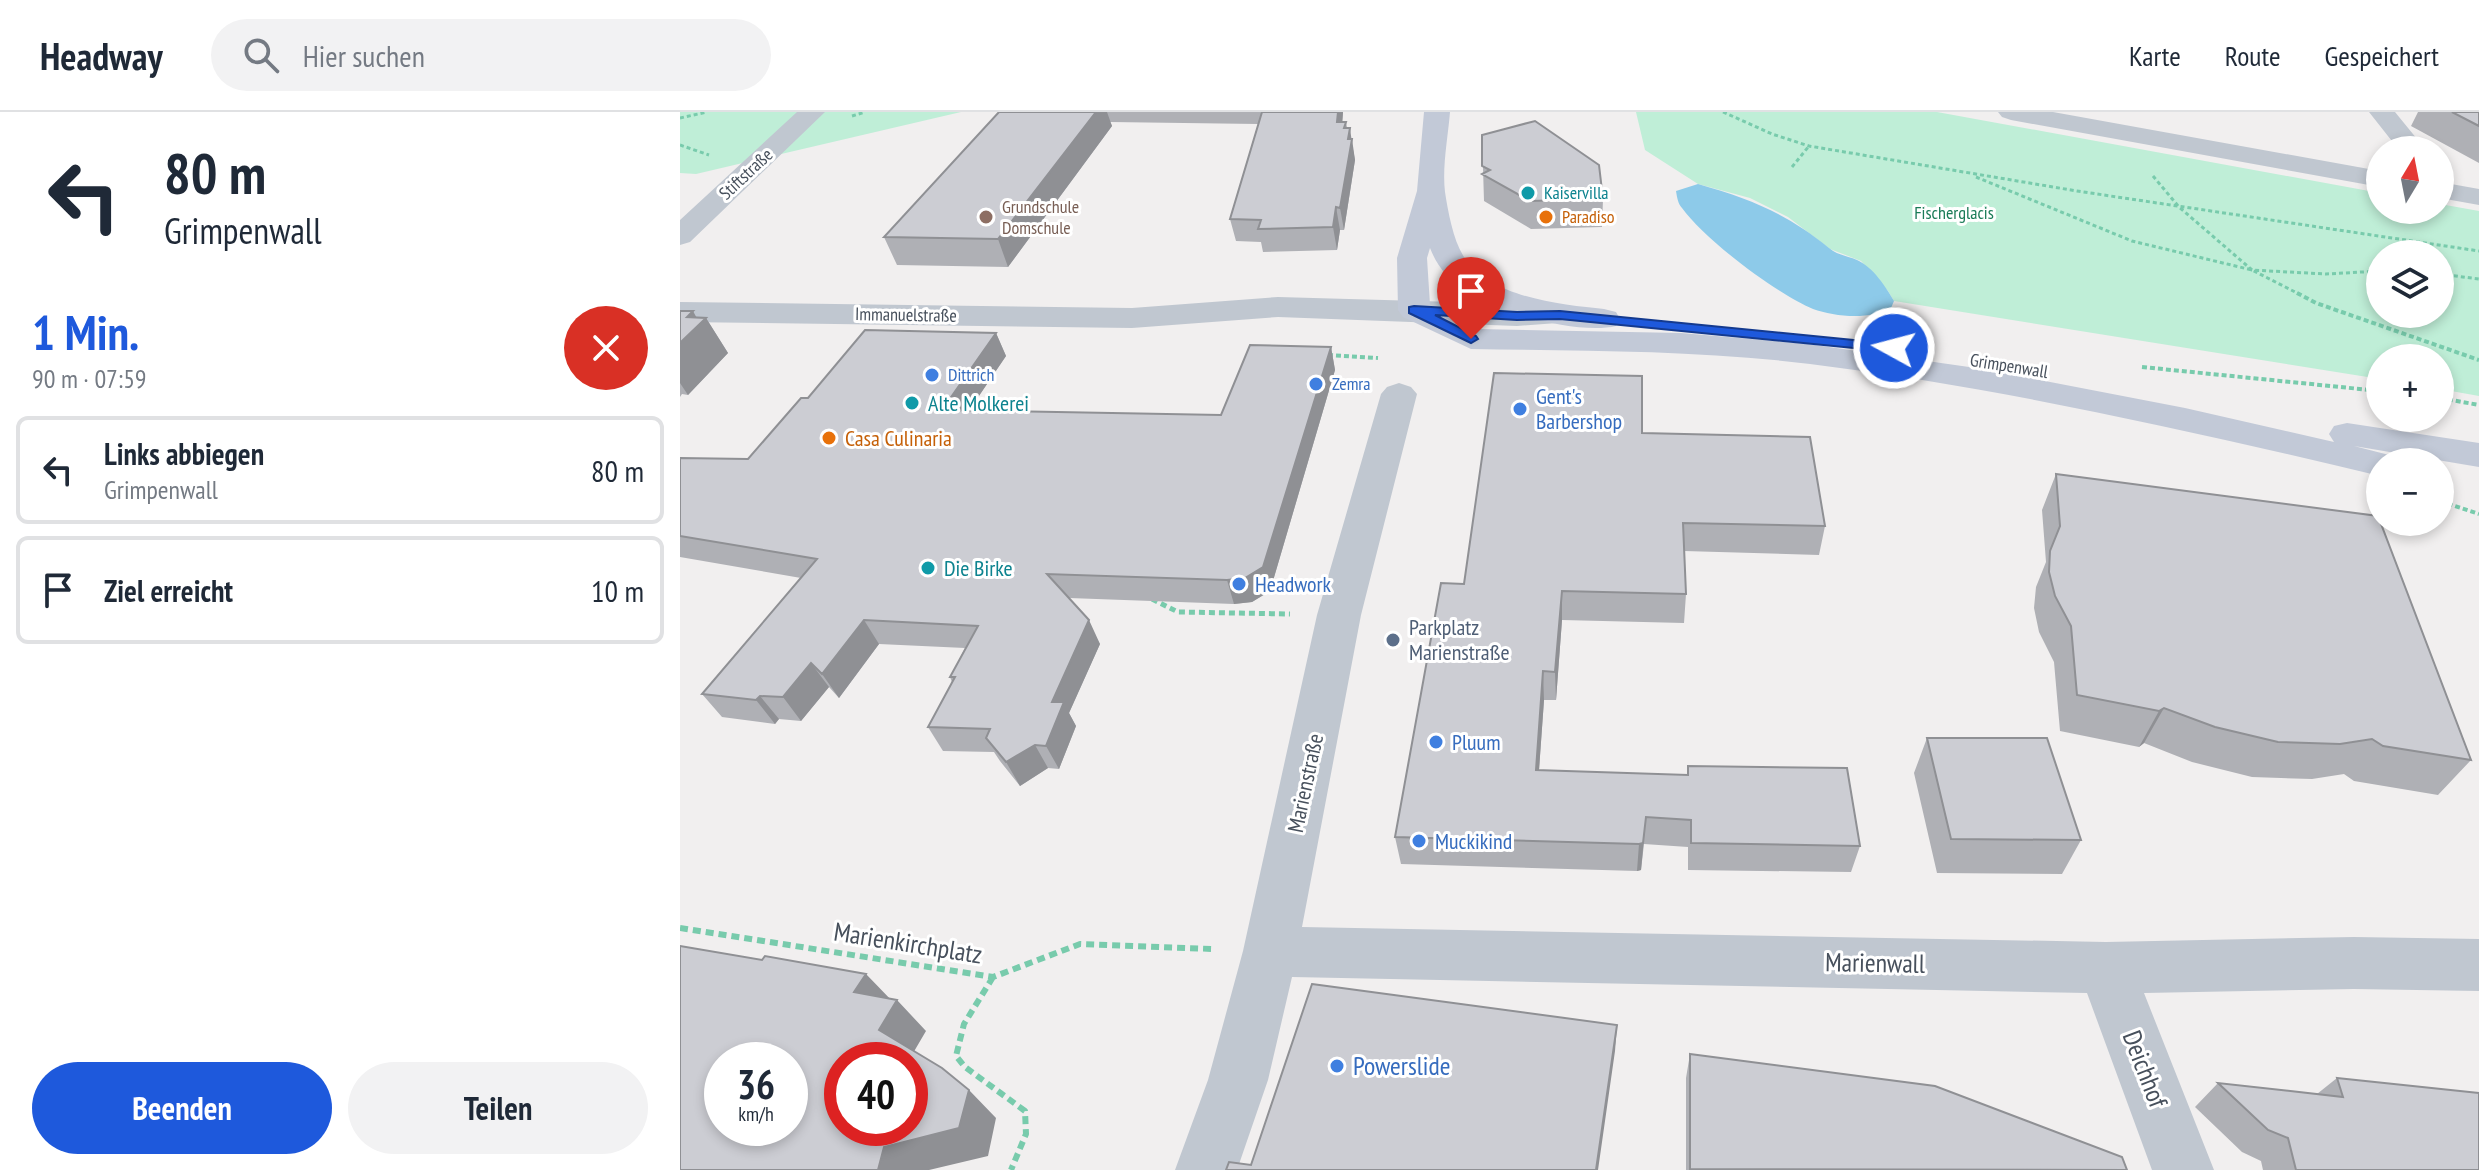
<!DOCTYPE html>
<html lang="de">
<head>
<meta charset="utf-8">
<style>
	body { margin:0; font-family:"PT Sans Narrow",sans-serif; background:#f2f2f3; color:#1f2937; height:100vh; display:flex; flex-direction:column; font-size:30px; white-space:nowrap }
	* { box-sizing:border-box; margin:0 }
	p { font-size:26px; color:#747a83 }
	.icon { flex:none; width:44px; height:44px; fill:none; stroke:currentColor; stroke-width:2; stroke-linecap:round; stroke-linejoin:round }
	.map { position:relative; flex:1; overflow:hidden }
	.details { display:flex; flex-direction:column; background:#fff; width:680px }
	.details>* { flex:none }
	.top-card { background:#fff; color:#1f2937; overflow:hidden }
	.needle { width:52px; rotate:10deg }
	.fabs { position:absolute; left:1686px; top:24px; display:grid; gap:16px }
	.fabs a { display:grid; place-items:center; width:88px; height:88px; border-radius:50%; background:#fff; box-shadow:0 4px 12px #0003; font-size:40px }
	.speed { position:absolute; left:24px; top:930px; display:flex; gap:16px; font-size:40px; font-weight:700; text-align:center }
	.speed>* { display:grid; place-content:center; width:104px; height:104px; border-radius:50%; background:#fff; box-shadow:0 4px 12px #0003; line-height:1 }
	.speed small { font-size:20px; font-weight:400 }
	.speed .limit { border:12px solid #d22; background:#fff; color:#111 }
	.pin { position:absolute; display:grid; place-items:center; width:68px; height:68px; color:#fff; margin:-82px -34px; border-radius:50% 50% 50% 0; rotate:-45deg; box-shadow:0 0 8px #0007 }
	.pin .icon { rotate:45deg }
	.me { position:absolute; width:88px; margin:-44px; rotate:277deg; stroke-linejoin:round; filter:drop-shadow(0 0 6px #0008) }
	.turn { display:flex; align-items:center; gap:28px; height:168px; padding:0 32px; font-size:36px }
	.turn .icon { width:104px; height:104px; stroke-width:2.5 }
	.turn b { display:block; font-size:56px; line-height:68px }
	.round { display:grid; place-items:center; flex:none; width:84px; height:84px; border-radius:42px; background:#f2f2f3 }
	.summary { display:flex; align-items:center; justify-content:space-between; height:136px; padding:0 32px }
	h1 { font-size:48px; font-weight:700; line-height:60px; color:#1e59dc }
	.button { display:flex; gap:16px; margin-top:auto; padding:16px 32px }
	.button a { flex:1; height:92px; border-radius:48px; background:#1e59dc; color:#fff; font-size:32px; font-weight:700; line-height:92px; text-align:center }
	.button a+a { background:#f2f2f3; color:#1f2937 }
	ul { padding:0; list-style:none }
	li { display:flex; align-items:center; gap:24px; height:108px; margin:0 16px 12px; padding:0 16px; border:4px solid #e0e1e3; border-radius:12px }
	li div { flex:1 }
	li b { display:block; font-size:30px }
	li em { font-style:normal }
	header { display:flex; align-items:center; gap:48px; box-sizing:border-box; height:112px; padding:0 40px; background:#fff; border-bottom:2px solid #e0e1e3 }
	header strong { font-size:38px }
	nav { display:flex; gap:44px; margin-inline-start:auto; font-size:28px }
	.search { width:560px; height:72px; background:#f2f2f3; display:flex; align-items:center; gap:20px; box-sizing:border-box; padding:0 28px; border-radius:44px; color:#747a83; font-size:30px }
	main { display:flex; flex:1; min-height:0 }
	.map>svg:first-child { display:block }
	.green { fill:#bfeed7; fill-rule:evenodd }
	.water { fill:#8dcae9 }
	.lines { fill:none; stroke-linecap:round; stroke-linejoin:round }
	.path-far3 { stroke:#78cbac; stroke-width:3; stroke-dasharray:4 3; stroke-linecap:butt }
	.path-far2 { stroke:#78cbac; stroke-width:4; stroke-dasharray:5 3; stroke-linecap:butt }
	.path-far1 { stroke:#78cbac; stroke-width:5; stroke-dasharray:6 4; stroke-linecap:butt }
	.path { stroke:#78cbac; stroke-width:6; stroke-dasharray:8 5; stroke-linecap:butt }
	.street { fill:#c0c7d0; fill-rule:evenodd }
	.secondary { fill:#c2c9d7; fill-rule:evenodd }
	.wall { fill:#afb0b5 }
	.shaded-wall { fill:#8f9094 }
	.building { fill:#cccdd3; stroke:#8f9094; stroke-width:2; fill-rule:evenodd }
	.route { fill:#1e59dc; stroke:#143a8f; stroke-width:2 }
	.culture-dot { fill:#0f9aa8; stroke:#fff; stroke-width:3 }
	.education-dot { fill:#8d6e63; stroke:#fff; stroke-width:3 }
	.food-dot { fill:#e8710a; stroke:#fff; stroke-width:3 }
	.shop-dot { fill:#3f7fe0; stroke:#fff; stroke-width:3 }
	.service-dot { fill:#5c6f8a; stroke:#fff; stroke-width:3 }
	.labels { text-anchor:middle; stroke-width:6; stroke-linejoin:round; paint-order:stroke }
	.far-street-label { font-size:18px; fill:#47505c; stroke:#fff }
	.far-culture-label { font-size:18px; fill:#0d838f; stroke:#fff; text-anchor:start }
	.far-education-label { font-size:18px; fill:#785e54; stroke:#fff; text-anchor:start }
	.far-park-label { font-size:18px; fill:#1a7b57; stroke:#fff }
	.far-food-label { font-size:18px; fill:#c56008; stroke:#fff; text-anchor:start }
	.far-shop-label { font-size:18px; fill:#366cbe; stroke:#fff; text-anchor:start }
	.shop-label { font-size:22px; fill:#366cbe; stroke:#fff; text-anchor:start }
	.culture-label { font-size:22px; fill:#0d838f; stroke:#fff; text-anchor:start }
	.food-label { font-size:22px; fill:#c56008; stroke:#fff; text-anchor:start }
	.service-label { font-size:22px; fill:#4e5e75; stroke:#fff; text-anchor:start }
	.street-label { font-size:22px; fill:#47505c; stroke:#fff }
	.near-street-label { font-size:26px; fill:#47505c; stroke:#fff }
	.near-shop-label { font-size:26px; fill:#366cbe; stroke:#fff; text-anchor:start }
</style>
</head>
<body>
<header>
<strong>Headway</strong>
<div class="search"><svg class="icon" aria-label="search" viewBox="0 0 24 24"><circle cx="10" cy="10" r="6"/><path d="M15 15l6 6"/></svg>Hier suchen</div>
<nav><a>Karte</a><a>Route</a><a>Gespeichert</a></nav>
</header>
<main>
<section class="details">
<div class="top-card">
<div class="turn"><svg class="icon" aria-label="left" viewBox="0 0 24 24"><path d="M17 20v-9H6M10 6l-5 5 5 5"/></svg><div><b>80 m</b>Grimpenwall</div></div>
</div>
<div class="summary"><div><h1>1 Min.</h1><p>90 m · 07:59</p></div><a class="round" style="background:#d93025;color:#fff"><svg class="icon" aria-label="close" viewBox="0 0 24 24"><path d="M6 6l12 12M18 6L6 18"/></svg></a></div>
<ul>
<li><svg class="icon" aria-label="left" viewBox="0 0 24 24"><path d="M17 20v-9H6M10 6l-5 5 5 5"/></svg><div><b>Links abbiegen</b><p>Grimpenwall</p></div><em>80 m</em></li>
<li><svg class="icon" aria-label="arrive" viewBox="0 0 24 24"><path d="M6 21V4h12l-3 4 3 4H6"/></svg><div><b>Ziel erreicht</b></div><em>10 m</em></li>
</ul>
<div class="button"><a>Beenden</a><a>Teilen</a></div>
</section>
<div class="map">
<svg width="1799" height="1058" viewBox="0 0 1799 1058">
	<rect width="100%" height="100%" fill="#f1efef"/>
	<path class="green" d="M0 0H281L16 62 0 61Z
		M956 0H1257L1700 81V98H1760V92L1799 99V284L1760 277V246H1700V267L1214 189 1208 179 1181 149 1150 137 1108 105 1070 86 1018 72 965 38ZM1700 142H1760V202H1700Z"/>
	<path class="water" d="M1018 72C1071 87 1107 102 1149 136 1157 143 1168 144 1177 148 1193 155 1206 175 1214 189L1211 196C1191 208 1155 205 1133 197 1097 182 1025 128 1002 96 998 92 997 85 996 79Z"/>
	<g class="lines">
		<path class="path-far3" d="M1043 0 1092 22 1129 34 1397 79 1799 139
			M172 4 185 0
			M0 6 27 0
			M0 33 29 43
			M1112 55 1129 34
			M1473 64 1499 95 1572 158 1646 162 1700 159
			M1296 65 1452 129 1572 158 1621 183
			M1760 162 1799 167"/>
		<path class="path-far2" d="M1617 181 1636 191 1799 248
			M648 243 698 246
			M1462 255 1700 279
			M1760 286 1799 293
			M1760 389 1799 402"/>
		<path class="path-far1" d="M472 487 498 500 610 502"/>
		<path class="path" d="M0 816 313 865 400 832 533 837
			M313 865 284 912 276 944 285 955 345 999 346 1022 331 1058"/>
		<path class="street" d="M117 0H145L10 130 0 133V108Z
			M1318 0H1373L1700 59V75L1331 8 1322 5Z
			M1689 0H1715L1746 38H1719Z
			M1760 70 1799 77V93L1760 86Z
			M598 185 880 193 891 196 896 203 891 210 837 214 598 205 452 216 0 210V190L452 196Z
			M719 271 731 275 737 282 681 503 622 815 1426 830 1674 825 1799 827V879L1674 877 1464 881 1534 1058H1472L1407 881 612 865 588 968 557 1058H495L528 968 563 839 637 503 701 282 707 275Z"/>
		<path class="secondary" d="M744 0H770C768 25 762 55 765 80 768 99 773 128 784 145 808 185 882 193 924 197L936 200 940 207 936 214C899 223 816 201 785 179 769 169 757 154 750 136L747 146 750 193 797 217 1001 221 1128 232 1303 257 1505 296 1654 330 1649 322 1654 314 1667 311 1799 331V355L1674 334 1713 344 1718 350H1700V364C1511 319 1322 276 1130 252 1017 238 904 239 791 237L723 205 718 198 717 146 737 79Z"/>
	</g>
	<path class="wall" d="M319 0H663L662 10H666V16L671 27 675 48 664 118H660L657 138 583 140 581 130 556 129 550 107 578 12 430 10 432 14 328 155 217 153 204 125Z
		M1738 0H1799V51L1731 14Z
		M802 23 923 87 922 115 851 117 804 89Z
		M0 199 16 205 26 206 48 241 8 283 2 282 0 285Z
		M316 221 326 244 289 298 541 303 651 235 655 258 590 479 572 490 554 492 389 486 420 532 389 601 396 614 379 657 368 656 340 674 320 649 314 640 263 639 248 615 272 570 270 565 285 536 199 532 159 586 149 575 121 609 99 607 95 612 42 605 22 582 121 466 0 445V346L68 347 128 286Z
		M962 321 1145 414 1139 443 1004 439 1006 482 1004 511 882 508 876 588H864L859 658 1007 663 1008 654 1180 734 1171 760 1008 758V735L964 732 961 758 957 759 721 752 715 725 784 472Z
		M1376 362 1791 648 1758 683 1674 669 1664 662 1632 667 1572 665 1512 650 1464 631 1459 635 1380 619 1374 550 1359 520 1354 496 1356 475 1366 450 1362 398Z
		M1247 626 1401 728 1382 762 1257 761 1234 661Z
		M1010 942 1447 1058H1006V966Z
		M1657 966 1799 1058H1583L1581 1049 1562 1040 1515 995 1538 971 1637 982Z"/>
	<path class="shaded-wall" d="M416 0H427L432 14 328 155 318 127Z
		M658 0H663L661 31 657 10Z
		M666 10 668 26 670 16 672 31V27L675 48 664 118 660 96Z
		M656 95 660 118 657 138 653 115Z
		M13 199 20 212 26 206 48 241 8 283 0 271V231L7 205Z
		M316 221 326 244 274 321 262 298Z
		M651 235 655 258 590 479 572 490 554 492 547 468Z
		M882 479V508L876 588 875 560Z
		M184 508 199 532 159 586 142 562Z
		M409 508 420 532 389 601 396 614 379 657 366 634 372 590Z
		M131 551 149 575 121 609 103 585Z
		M863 559 864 588 857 686 856 658Z
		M80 584 99 607 95 612 76 588Z
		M1484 596 1464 631 1459 635 1479 599Z
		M355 633 368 656 340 674 326 650Z
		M966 705 961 758 957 759 959 732Z
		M186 862 215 892 217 888 246 919 229 948 199 918 174 880Z
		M937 913 935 939 918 1058H916Z
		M289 978 316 1006 308 1044 249 1058H198L204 1035Z"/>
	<path class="building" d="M319 0H416L318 127 204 125Z
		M582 0H658L657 10H666L664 16H670L668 27H672L660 96 656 95 653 115 578 117 581 108 550 107Z
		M1772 0H1799V14Z
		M855 9 919 53 923 87 850 89 802 62 810 58 802 54V23Z
		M0 199H13L7 205 26 206 0 231Z
		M185 218 316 221 262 298 541 303 570 233 651 235 583 455 565 466 547 468 367 462 409 508 372 590H384L366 634 355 633 326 650 306 626 310 617 248 615 275 565H270L298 514 184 508 142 562 131 551 103 585 80 584 76 588 22 582 137 447 0 424V346L68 347 121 286H128Z
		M814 261 962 264V321L1130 325 1145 414 1003 411 1006 482 882 479 875 560 863 559 856 658 1008 663V654L1167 656 1180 734 1011 731V708L966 705 963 731 959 732 715 725 761 471 784 472Z
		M1376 362 1698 404 1791 648 1703 634 1692 627 1660 632 1598 630 1535 615 1484 596 1479 599 1397 583 1391 514 1375 484 1369 460 1370 439 1380 414Z
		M1247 626H1367L1401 728 1271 727Z
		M0 834 82 848 85 844 186 862 174 880 217 888 199 918 262 956 289 978 279 1016 204 1035 198 1058H0ZM42 948H110V1016H42ZM162 948H230V1016H162Z
		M632 872 937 913 916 1058H546L549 1050 571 1053Z
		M1010 942 1255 974 1442 1045 1447 1058 1010 1057Z
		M1657 966 1799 981V1058H1616L1608 1026 1588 1018 1538 971 1663 985Z"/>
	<path class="route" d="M734 194 837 200 880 199 1214 232 1221 236 1214 240 880 207 837 208 755 203 796 224 798 227 791 231 729 201V195Z"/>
	<g class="culture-dot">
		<circle cx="848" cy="81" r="8"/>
		<circle cx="232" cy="291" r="8"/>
		<circle cx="248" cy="456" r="8"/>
	</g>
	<circle class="education-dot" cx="306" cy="105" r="8"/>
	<g class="food-dot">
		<circle cx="866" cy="105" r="8"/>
		<circle cx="149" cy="326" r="8"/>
	</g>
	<g class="shop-dot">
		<circle cx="252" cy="263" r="8"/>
		<circle cx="636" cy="272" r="8"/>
		<circle cx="840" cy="297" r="8"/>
		<circle cx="559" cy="472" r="8"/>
		<circle cx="756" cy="630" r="8"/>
		<circle cx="739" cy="729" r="8"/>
		<circle cx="657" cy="954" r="8"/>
	</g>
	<circle class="service-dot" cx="713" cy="528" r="8"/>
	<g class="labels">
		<g class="far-street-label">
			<text transform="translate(66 62) rotate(-43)" y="6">Stiftstraße</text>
			<text transform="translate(226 203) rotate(1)" y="6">Immanuelstraße</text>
			<text transform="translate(1329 254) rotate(9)" y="6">Grimpenwall</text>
		</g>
		<g class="far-culture-label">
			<text x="864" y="87">Kaiservilla</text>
		</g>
		<g class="far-education-label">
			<text x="322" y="101">Grundschule<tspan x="322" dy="21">Domschule</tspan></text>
		</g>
		<g class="far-park-label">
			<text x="1274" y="107">Fischerglacis</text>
		</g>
		<g class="far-food-label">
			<text x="882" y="111">Paradiso</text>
		</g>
		<g class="far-shop-label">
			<text x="268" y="269">Dittrich</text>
			<text x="652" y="278">Zemra</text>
		</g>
		<g class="shop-label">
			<text x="856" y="292">Gent's<tspan x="856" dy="25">Barbershop</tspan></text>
			<text x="575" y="480">Headwork</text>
			<text x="772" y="638">Pluum</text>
			<text x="755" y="737">Muckikind</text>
		</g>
		<g class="culture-label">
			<text x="248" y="299">Alte Molkerei</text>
			<text x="264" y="464">Die Birke</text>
		</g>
		<g class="food-label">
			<text x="165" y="334">Casa Culinaria</text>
		</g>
		<g class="service-label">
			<text x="729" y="523">Parkplatz<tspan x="729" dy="25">Marienstraße</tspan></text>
		</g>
		<g class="street-label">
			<text transform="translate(625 671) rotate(-78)" y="8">Marienstraße</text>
		</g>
		<g class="near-street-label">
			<text transform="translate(228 831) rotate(9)" y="9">Marienkirchplatz</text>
			<text transform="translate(1195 851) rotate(1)" y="9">Marienwall</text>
			<text transform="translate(1465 957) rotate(69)" y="9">Deichhof</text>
		</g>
		<g class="near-shop-label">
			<text x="673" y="963">Powerslide</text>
		</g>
	</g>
</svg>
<div class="fabs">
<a><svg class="needle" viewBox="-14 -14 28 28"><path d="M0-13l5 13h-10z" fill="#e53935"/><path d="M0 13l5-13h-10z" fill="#747a83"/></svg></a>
<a><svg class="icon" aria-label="layers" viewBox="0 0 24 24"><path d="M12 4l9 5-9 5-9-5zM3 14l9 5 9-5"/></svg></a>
<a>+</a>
<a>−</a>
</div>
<div class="speed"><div>36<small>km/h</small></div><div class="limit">40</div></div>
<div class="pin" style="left:791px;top:227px;background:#d93025"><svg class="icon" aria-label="arrive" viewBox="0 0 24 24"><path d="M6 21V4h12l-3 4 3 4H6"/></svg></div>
<svg class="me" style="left:1214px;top:236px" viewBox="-20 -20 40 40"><circle r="17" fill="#1e59dc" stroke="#fff" stroke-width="3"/><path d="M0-11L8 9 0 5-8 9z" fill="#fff"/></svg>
</div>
</main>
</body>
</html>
